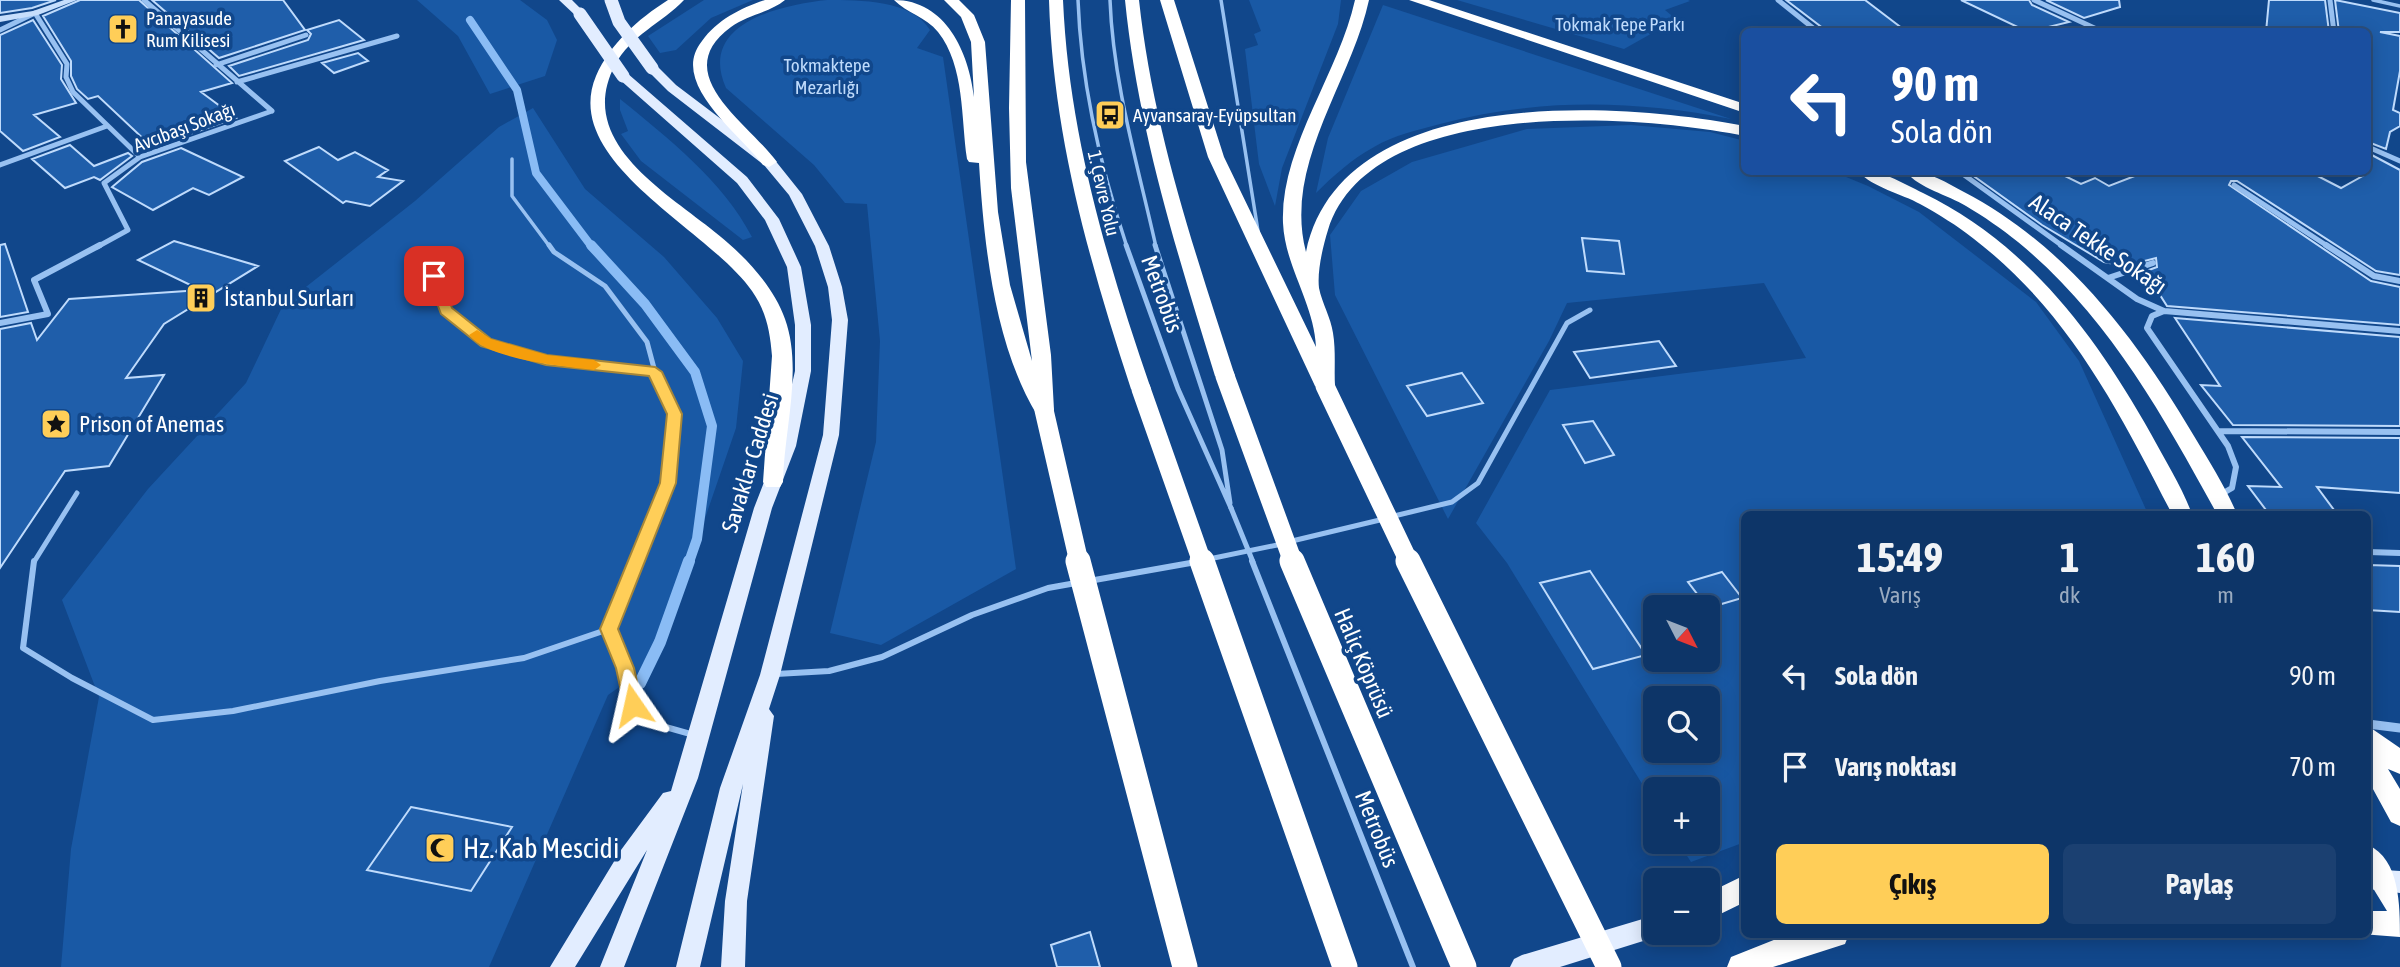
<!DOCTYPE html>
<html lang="tr">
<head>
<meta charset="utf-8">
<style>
	body { margin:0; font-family:"Asap Condensed",sans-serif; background:#1b4071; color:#f1f3f6; height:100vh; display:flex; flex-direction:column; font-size:26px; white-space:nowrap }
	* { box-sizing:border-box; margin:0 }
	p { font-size:23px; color:#9aabc0 }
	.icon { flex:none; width:38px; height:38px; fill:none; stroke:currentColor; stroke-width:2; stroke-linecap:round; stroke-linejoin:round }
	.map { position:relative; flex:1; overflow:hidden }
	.drawer { position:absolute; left:1741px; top:511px; width:630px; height:427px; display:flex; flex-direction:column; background:#0d3568; border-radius:10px; box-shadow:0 4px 18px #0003,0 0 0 2px #2d507c }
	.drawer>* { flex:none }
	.hud { position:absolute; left:1741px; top:28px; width:630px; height:147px; border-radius:10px; box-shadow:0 4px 18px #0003,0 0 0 2px #2d507c; background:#1a4fa0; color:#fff; overflow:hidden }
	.needle { width:46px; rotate:132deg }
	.tools { position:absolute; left:1643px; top:595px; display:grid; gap:14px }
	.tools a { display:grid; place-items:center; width:77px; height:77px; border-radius:10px; background:#0d3568; box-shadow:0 4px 18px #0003,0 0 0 2px #2d507c; font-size:35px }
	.pin { position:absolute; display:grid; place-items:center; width:60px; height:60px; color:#fff; margin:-30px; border-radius:14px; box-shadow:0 4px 10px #0006 }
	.me { position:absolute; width:77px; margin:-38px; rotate:349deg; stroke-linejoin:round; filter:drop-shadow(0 0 5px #0008) }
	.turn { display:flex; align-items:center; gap:24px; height:147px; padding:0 35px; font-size:32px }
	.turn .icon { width:91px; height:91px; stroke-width:2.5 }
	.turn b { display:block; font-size:49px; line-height:60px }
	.eta { display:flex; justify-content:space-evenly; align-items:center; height:119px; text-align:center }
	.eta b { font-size:42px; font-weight:700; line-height:49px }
	.button { display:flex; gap:14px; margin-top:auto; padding:14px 35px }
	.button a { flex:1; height:80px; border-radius:10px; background:#ffce58; color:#111; font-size:28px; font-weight:700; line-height:80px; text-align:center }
	.button a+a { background:#1b4071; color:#f1f3f6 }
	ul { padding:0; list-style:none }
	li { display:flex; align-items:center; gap:21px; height:91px; padding:0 35px }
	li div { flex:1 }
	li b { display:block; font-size:26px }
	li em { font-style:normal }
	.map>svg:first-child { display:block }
	.green { fill:#1959a5; fill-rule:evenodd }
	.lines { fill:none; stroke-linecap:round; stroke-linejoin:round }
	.stream-far2 { stroke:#8abcf5; stroke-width:8 }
	.stream-far1 { stroke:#8abcf5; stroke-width:10 }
	.stream { stroke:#8abcf5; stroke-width:12 }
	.building { fill:#1f5eaa; stroke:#bfdbfc; stroke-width:2 }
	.lane-far2 { stroke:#98c1f1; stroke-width:3.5 }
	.lane-far1 { stroke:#98c1f1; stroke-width:5 }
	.lane { stroke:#98c1f1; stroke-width:6 }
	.street-far2 { stroke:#98c1f1; stroke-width:5 }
	.street-far1 { stroke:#98c1f1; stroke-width:6 }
	.street { stroke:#98c1f1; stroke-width:9 }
	.secondary { fill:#c6defc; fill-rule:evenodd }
	.primary { fill:#e2edff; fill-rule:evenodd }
	.highway { fill:#fff; fill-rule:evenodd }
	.lane-bridge-far1 { stroke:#98c1f1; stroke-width:5 }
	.lane-bridge { stroke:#98c1f1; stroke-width:6 }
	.primary-bridge { stroke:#e2edff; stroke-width:13 }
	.highway-bridge-far1 { stroke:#fff; stroke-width:19 }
	.highway-bridge { stroke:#fff; stroke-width:25 }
	.route { fill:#ffce58; stroke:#a68639; stroke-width:2 }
	.slow { fill:#f59e0b }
	.labels { text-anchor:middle; stroke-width:7; stroke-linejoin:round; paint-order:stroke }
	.far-poi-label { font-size:19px; fill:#fff; stroke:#11478b; text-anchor:start }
	.far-park-label { font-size:19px; fill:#bfdbfc; stroke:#11478b }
	.far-street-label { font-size:19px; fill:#fff; stroke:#11478b }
	.street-label { font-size:23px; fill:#fff; stroke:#11478b }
	.poi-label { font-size:23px; fill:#fff; stroke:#11478b; text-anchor:start }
	.near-poi-label { font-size:28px; fill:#fff; stroke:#11478b; text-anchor:start }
</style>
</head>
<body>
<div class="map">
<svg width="2400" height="967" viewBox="0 0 2400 967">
	<rect width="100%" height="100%" fill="#11478b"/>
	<path class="green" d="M417 0H520L547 20 557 40 545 76 490 94 458 36Z
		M704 0H753L711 18 676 50 660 53 648 36Z
		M827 0C860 0 912 0 930 30L917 48 943 57 1016 569 881 645 830 633 876 442 880 341 867 204 845 203 814 165 726 88C697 23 781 5 827 0Z
		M1249 0H1341L1338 24 1282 168 1275 206 1259 164 1245 49 1258 45 1254 34 1261 31Z
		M1457 0H1688L1690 1 1665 10 1683 25 1656 31 1624 49Z
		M1383 5 1731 119C1635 100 1535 98 1440 124 1418 130 1394 135 1374 147 1352 159 1333 176 1316 193L1328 138Z
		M620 99C668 138 723 181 752 237L743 240 641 161 621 134 628 131 620 110Z
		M533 108 585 189 664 257 717 318 743 361 736 428 656 661 608 695 489 967H61L71 849 99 697 62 600 148 489 246 383 283 305 415 201 499 127Z
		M1631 125 1710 132 1745 141V172H1834L1868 186 1919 212 2036 302 2079 361 2148 514H1745V842L1691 862 1678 842H1708V789H1656L1655 805 1507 563 1476 523 1550 390 1806 358 1764 283 1567 303 1549 341 1448 519 1335 295 1330 235 1361 191 1412 162 1527 129ZM1656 607H1708V660H1656ZM1656 698H1708V751H1656Z"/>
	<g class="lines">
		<path class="stream-far2" d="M470 20 517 90 536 173 592 247"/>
		<path class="stream-far1" d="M591 245 645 304 695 372 712 426 697 539 689 562"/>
		<path class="stream" d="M640 683 660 642 689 561"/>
	</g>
	<path class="building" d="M0 0H56L32 8 0 13Z
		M80 0H139L232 83 201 92 236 118 141 151 139 149 149 144 98 96 88 99 77 89 71 76V61L43 16Z
		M152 0H283L305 30 219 58Z
		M1786 0H1865L1907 32H1828Z
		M1961 0H2029L2032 5 2069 22 2028 32Z
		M2046 0H2119L2120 7 2084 18Z
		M2269 0H2325L2329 32H2266Z
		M2335 0 2400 13V32H2380L2400 36V71L2393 110 2400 113V126L2390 132 2386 149 2368 142V32H2339Z
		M33 20 62 65 61 79 76 103 34 115 60 137 23 151 0 131V35Z
		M339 20 364 40 239 76 229 66 308 40 311 34 307 30Z
		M358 53 368 61 334 73 322 63Z
		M70 145 94 166 128 153 132 156 100 180 94 177 65 188 32 159Z
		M319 147 338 160 355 152 388 170 378 177 403 181 370 206 346 201 343 203 285 161Z
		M181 148 243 177 209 195 193 188 153 210 112 187 142 162Z
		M2368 153 2400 170V275L2376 271 2237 181H2231L2229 185 2371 281 2400 287V325L2167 306 2153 284 2138 274 2157 267 2156 258 2125 266 2104 262 2042 225 1968 172H2057L2081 184 2095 178 2109 186 2145 172H2310L2341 188 2368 173Z
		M1582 238 1619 241 1624 274 1587 271Z
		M174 241 258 266 164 324 126 378 164 375 109 466 65 471 0 568V329L31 323 37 340 69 299 201 290 138 260Z
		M5 244 28 312 0 317V245Z
		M2175 318 2400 337V426L2233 425 2201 385 2220 386Z
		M1659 341 1676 366 1590 378 1574 352Z
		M1462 373 1483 403 1427 416 1407 386Z
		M1593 421 1614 455 1585 463 1563 425Z
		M2242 437 2400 438V493L2317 487 2337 514H2269L2248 486 2281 487Z
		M2368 565 2400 566V612L2368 610Z
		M1590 571 1646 655 1593 669 1540 583Z
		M1722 572 1742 598 1708 608 1688 582Z
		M411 807 512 827 471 891 367 870Z
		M1090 932 1100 967H1057L1051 945Z"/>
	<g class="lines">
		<path class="lane-far2" d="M1078 0C1081 85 1100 166 1127 247
			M1110 0C1113 83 1138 166 1156 247
			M1221 0 1258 231
			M2373 0 2400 6
			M512 159V196L550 247"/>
		<path class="lane-far1" d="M549 245 554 252 605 286 647 342 655 372
			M1126 245 1178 389 1231 508
			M1155 245 1222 450 1230 503
			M434 276C437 286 439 298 444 307 479 365 596 366 655 372L674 414 668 483 636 562
			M1394 516 1452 502 1478 483 1567 323 1590 310
			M1292 541 1384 519
			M1209 559 1282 544
			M34 562 77 493"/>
		<path class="lane" d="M34 561 23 648 72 678 153 720 233 711 380 681 524 658 609 629
			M637 561 609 629 625 668 633 705 655 724 694 735
			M1089 581 1196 562
			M776 674 829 671 882 657 972 615 1048 588 1076 583"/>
		<path class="street-far2" d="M144 0 272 111
			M1778 0 1818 32
			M2034 0 2103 32
			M2330 0 2334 32
			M0 30 35 13 67 64 66 77 73 92 140 157
			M216 65 306 35
			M237 82 397 36
			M2368 147 2400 161
			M0 165 107 126
			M1960 172 2064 247
			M2234 185 2329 247
			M97 247 128 230 104 183 140 157 272 111"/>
		<path class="street-far1" d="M2061 245 2137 299 2164 311 2152 316 2147 328 2228 446 2236 467 2232 488 2218 496
			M2326 245 2374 276 2400 281
			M2108 278 2153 263
			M2164 311 2400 331
			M0 323 48 314 34 280 100 245
			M2218 431 2400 432
			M2368 552 2400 553"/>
		<path class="street" d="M2368 724 2400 728"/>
		<path class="secondary" d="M64 0H77L38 15 0 22V16L33 11Z"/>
		<path class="primary" d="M559 0H572L586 14 576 16Z
			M648 65H656L676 85 774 159 802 194 829 246 842 287 848 320 839 435 780 675 769 709 774 716 747 901 745 967H721L725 901 743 784 700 967H676L720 788 760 675 823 435 832 320 828 287 815 246 789 195 764 165 668 91 648 71Z
			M619 73H627L747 177 779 219 801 267 811 325V371L796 446 772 508 698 778 624 967H600L647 850 575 967H550L621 850 663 793 671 791 754 508 778 446 795 371V325L787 267 765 220 737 183 619 79Z
			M2368 869 2400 871V893L2368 889Z
			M1656 915V933H1665L1656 937 1560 967H1510L1514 959 1522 955Z"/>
		<path class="highway" d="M668 0H684C662 23 631 35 615 65 572 147 678 198 728 243 751 263 775 290 785 319 803 369 784 430 783 482L780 487H766L763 482 772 356C770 331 766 311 752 291 708 228 560 162 596 76 610 44 638 19 668 0Z
			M765 0H785C771 12 747 15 731 27 667 74 748 122 777 162L769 167 763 165C740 134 668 83 702 41 717 20 741 8 765 0Z
			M894 0C946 0 969 53 974 97L971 42 961 17 944 0H959L974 15 985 42 998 212 1010 285 1032 361 1011 188 1009 108 1011 0H1025L1026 162 1051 355 1054 410 1051 415H1037C994 344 984 244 979 163L969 162 967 159C961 119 965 66 938 32 926 17 907 13 894 0Z
			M1049 0H1063C1069 136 1107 261 1151 389L1141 396 1131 389C1089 261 1053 135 1049 0Z
			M1125 0H1139C1153 130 1195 252 1235 376L1225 382 1215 376C1177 252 1138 130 1125 0Z
			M1160 0H1174L1224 157 1316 347C1314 303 1285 267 1283 223 1280 148 1339 73 1355 0H1369C1351 83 1283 164 1306 252 1341 84 1617 101 1745 126V136C1638 114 1370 95 1328 230 1323 246 1317 271 1319 288 1322 303 1331 318 1333 333 1336 351 1334 370 1335 386L1325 392 1315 386 1208 157Z
			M1409 0H1429L1745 104V113Z
			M1859 172C1883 170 1902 183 1923 193 2027 243 2096 336 2151 434 2165 460 2182 487 2192 514H2172C2119 411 2068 311 1974 239 1958 226 1938 214 1920 204 1902 194 1872 187 1859 172Z
			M1906 172C1928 170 1945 182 1964 192 2067 246 2136 338 2194 436 2209 461 2226 488 2237 514H2217C2162 414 2108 316 2018 242 2002 229 1983 216 1966 206 1948 195 1919 188 1906 172Z
			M2368 726 2400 748V774L2388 769 2400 789V826L2391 822 2368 780Z
			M2368 845C2400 859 2400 906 2400 937L2361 934H2368V911H2387L2368 880Z
			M1745 875V902L1708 920V893Z
			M1789 934H1849L1845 944 1773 967H1727L1731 957Z"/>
		<path class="lane-bridge-far1" d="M1231 508 1253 562"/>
		<path class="lane-bridge" d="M1252 561 1413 967"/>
		<path class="primary-bridge" d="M611 0 619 22 652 68
			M580 14 623 76"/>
		<path class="highway-bridge-far1" d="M1225 376 1293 562
			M1325 386 1409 562
			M1141 389 1202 562
			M1044 410 1079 562"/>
		<path class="highway-bridge" d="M1078 561 1185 967
			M1202 561 1345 967
			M1292 561 1464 967
			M1408 561 1609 967"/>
	</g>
	<path class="route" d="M434 272 440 276 452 308 491 339 547 355 655 367 662 372 682 414 676 483 618 629 634 668 642 705 639 711H626L624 705 616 668 600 629 660 483 667 414 649 376 546 365 481 346 441 314 427 276Z"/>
	<path class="slow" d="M477 330 491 339 547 355 594 360 601 365 594 370C562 366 489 360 469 335Z"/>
	<defs>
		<g id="church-square" transform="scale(1.575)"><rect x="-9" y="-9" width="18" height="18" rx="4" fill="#ffce58" stroke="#11478b"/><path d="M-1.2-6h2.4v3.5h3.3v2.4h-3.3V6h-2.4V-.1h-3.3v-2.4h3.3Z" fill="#111"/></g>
		<g id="bus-square" transform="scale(1.575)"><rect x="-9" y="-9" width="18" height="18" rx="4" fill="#ffce58" stroke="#11478b"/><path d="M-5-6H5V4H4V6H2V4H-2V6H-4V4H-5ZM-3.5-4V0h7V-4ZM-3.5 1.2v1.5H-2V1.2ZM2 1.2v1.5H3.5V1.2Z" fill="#111"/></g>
		<g id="building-square" transform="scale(1.575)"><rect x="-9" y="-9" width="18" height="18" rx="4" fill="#ffce58" stroke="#11478b"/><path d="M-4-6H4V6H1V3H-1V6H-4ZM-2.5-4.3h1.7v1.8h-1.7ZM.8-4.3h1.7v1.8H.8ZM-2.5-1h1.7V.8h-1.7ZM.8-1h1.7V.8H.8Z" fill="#111"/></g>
		<g id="sight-square" transform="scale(1.575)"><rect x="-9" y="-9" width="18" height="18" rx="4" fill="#ffce58" stroke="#11478b"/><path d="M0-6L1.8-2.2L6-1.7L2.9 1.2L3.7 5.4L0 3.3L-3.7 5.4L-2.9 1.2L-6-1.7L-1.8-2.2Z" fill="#111"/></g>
		<g id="mosque-square" transform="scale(1.575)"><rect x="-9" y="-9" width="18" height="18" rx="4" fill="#ffce58" stroke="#11478b"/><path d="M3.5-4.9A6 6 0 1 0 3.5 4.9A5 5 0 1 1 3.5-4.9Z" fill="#111"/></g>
	</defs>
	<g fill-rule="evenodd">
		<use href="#church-square" x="123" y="29"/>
		<use href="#bus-square" x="1110" y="115"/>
		<use href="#building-square" x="201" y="298"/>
		<use href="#sight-square" x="56" y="424"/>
		<use href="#mosque-square" x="440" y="848"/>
	</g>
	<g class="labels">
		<g class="far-poi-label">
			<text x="146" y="25">Panayasude<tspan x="146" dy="22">Rum Kilisesi</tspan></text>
			<text x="1133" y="122">Ayvansaray-Eyüpsultan</text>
		</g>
		<g class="far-park-label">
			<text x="1620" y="31">Tokmak Tepe Parkı</text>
			<text x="827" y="72">Tokmaktepe<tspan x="827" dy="22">Mezarlığı</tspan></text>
		</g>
		<g class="far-street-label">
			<text transform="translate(184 127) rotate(-21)" y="7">Avcıbaşı Sokağı</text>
			<text transform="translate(1104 193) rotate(77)" y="7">1. Çevre Yolu</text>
		</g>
		<g class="street-label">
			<text transform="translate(2098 244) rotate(34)" y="8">Alaca Tekke Sokağı</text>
			<text transform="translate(1162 294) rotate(70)" y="8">Metrobüs</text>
			<text transform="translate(750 463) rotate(-73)" y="8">Savaklar Caddesi</text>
			<text transform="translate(1364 663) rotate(67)" y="8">Haliç Köprüsü</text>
			<text transform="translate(1377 829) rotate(68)" y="8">Metrobüs</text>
		</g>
		<g class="poi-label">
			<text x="224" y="306">İstanbul Surları</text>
			<text x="79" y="432">Prison of Anemas</text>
		</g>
		<g class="near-poi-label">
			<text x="463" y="858">Hz. Kab Mescidi</text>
		</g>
	</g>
</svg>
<div class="tools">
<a><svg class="needle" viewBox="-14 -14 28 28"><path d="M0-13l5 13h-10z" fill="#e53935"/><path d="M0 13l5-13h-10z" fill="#9aabc0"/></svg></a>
<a><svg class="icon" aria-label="search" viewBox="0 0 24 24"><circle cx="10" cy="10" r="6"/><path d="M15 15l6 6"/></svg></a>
<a>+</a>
<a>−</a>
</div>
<div class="pin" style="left:434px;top:276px;background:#d93025"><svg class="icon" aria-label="arrive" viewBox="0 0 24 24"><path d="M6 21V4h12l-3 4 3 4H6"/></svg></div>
<svg class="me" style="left:633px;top:705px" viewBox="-20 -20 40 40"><path d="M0-17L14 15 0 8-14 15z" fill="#ffce58" stroke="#fff" stroke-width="4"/></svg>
<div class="hud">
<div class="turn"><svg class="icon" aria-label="left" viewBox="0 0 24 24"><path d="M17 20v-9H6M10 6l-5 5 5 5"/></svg><div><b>90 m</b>Sola dön</div></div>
</div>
<section class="drawer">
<div class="eta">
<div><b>15:49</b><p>Varış</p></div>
<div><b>1</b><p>dk</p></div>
<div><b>160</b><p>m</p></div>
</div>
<ul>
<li><svg class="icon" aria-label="left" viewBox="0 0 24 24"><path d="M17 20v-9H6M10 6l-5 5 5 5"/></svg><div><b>Sola dön</b></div><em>90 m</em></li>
<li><svg class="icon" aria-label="arrive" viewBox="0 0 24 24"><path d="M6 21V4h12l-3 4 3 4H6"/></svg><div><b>Varış noktası</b></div><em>70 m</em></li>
</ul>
<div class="button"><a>Çıkış</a><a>Paylaş</a></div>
</section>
</div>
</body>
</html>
